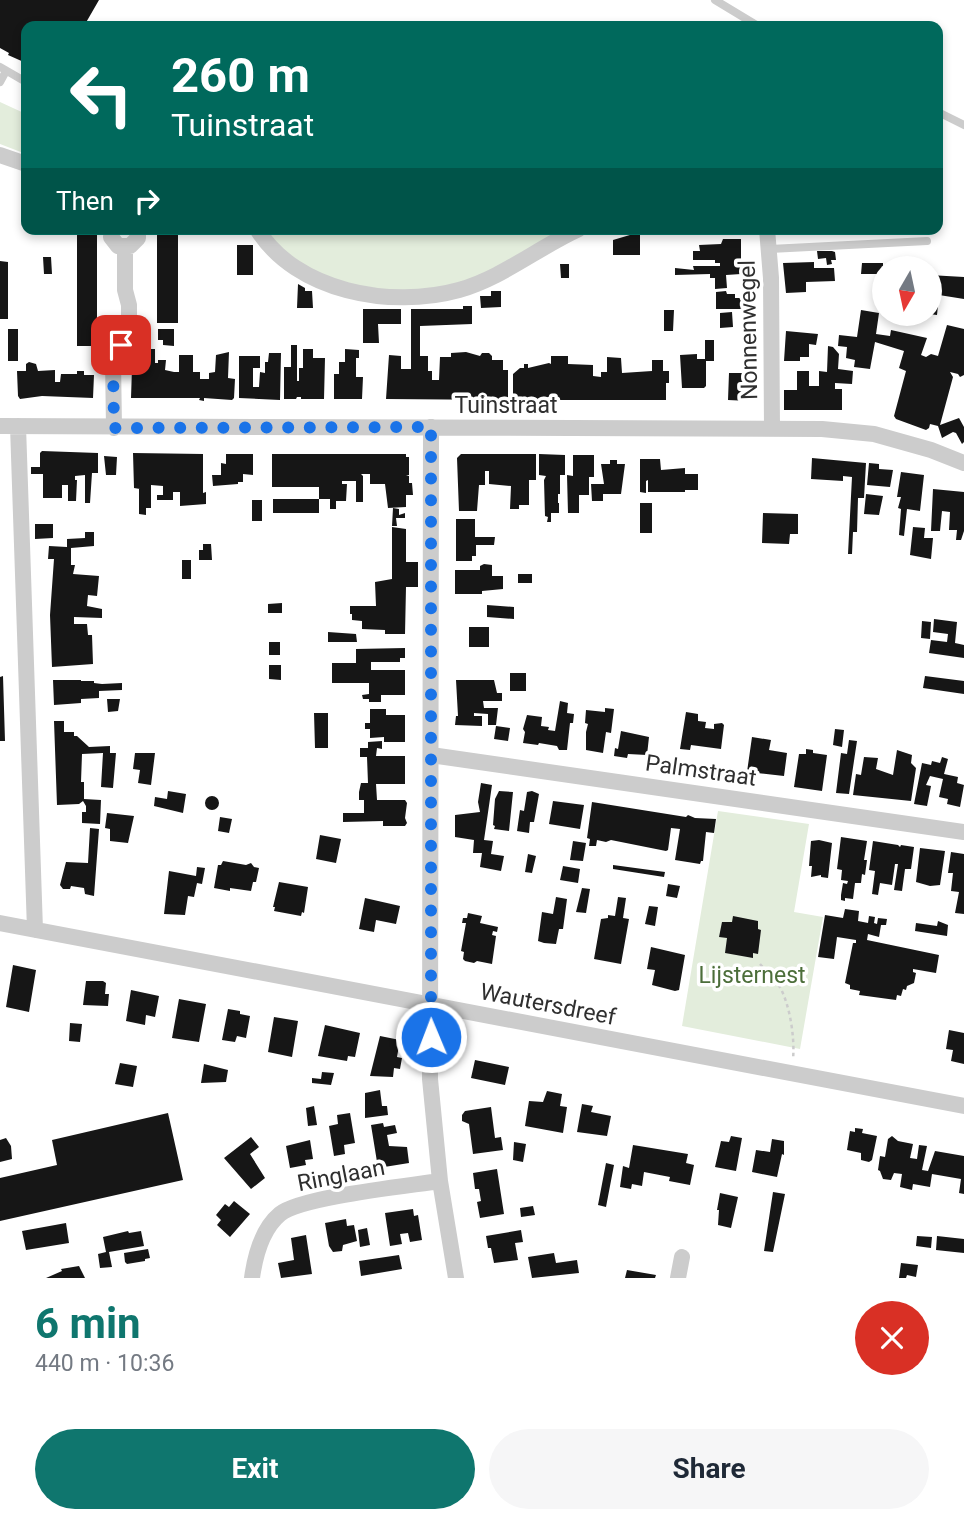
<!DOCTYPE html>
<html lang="en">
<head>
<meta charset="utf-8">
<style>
	body { margin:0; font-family:Roboto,sans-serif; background:#f6f6f7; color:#1f2937; height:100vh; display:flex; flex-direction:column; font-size:26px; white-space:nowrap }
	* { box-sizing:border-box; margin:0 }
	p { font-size:23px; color:#747a83 }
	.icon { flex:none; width:38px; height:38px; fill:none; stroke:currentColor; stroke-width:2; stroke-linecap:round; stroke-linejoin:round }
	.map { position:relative; height:1278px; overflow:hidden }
	.details { display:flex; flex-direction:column; background:#fff; flex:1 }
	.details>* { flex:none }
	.guide { position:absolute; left:21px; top:21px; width:922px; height:214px; border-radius:14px; box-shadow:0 4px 10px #0003; background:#00695c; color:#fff; overflow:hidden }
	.needle { width:46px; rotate:189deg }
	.tools { position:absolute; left:872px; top:256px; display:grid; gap:14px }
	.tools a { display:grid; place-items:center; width:70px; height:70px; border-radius:50%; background:#fff; box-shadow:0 4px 10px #0003; font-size:35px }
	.pin { position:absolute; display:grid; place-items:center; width:60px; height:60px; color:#fff; margin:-30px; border-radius:14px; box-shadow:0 4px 10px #0006 }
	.me { position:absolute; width:77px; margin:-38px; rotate:359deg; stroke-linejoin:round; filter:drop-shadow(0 0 5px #0008) }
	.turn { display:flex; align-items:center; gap:24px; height:147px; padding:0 35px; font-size:32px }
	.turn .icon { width:91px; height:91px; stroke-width:2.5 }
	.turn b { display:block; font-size:49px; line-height:60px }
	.then { display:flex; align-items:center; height:66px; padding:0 35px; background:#0003; gap:14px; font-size:26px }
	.round { display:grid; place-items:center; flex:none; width:74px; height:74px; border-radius:37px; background:#f6f6f7 }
	.headline { display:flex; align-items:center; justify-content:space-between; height:119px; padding:0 35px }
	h1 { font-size:42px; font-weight:700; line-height:52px; color:#0f766e }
	.button { display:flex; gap:14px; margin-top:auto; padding:14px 35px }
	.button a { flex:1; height:80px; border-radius:42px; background:#0f766e; color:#fff; font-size:28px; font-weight:700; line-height:80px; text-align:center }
	.button a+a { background:#f6f6f7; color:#1f2937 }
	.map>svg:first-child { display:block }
	.green { fill:#e3eddc }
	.building { fill:#161616 }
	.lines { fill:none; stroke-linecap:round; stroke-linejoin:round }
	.path { stroke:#ccc; stroke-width:2.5; stroke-dasharray:3.5 3.5; stroke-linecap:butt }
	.service { stroke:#ccc; stroke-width:8 }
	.minor { stroke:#ccc; stroke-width:16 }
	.route { stroke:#1a73e8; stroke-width:12; stroke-dasharray:0 21.6 }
	.labels { text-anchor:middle; stroke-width:7; stroke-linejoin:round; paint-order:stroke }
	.street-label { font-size:23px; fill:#2f2f2f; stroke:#fff }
	.park-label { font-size:23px; fill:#4c6e3a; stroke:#fff }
</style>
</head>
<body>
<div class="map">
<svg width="964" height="1278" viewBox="0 0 964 1278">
	<rect width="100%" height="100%" fill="#fff"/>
	<path class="green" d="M0 102 26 114V154L0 144Z
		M263 229H562C537 243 513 259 487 272 432 299 349 297 296 264 284 257 273 240 263 229Z
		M718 811 809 824 794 912 823 917 800 1049 682 1026Z"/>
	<path class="building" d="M0 0H99L84 26H26V63L8 55 9 53 0 48Z
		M166 229H177L178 235V323H157V235H166Z
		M694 229H733V233L694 232Z
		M640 232V255H613V240Z
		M77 235H97V346H77Z
		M723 239H741V274L726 275 727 288 715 289V278H710V274L675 275V268L694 270 693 266H720V263H715V260H693V251H700L699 245 721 244Z
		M237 245H253V275H237Z
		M817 251H832L835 252 836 260H831L832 264 827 265 826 258 818 259Z
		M43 257H51L52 274H44Z
		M0 261 8 262V319H0Z
		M814 262V268H834L835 281 806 282V292L786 293 783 263Z
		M862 263H883V274H861Z
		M560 264H569V278H561Z
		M929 275 964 277V299L939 295 937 315 929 314Z
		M298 284 305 288V291H312L313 308H297Z
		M491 291H501V307L481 308 480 296H491Z
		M726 291 727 294H735V298H745V309H716V292Z
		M463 306H472V324L420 326V356H428V371H432V380H439L440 357H451V353L466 352 480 356 482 353H489L492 356V360H503V370H508V400L386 399 389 355 401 356V369H411V309H463Z
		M363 309H401V324H378L379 343H363Z
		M664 310H674L673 331H664Z
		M861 310 879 313 876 334 890 336 891 330 927 338 921 355 926 357 931 354 938 356 947 325 964 329V375L960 377 958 374 950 372 953 377 940 425 959 418 964 427V442L962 444 956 433 953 432 942 438 938 426 930 424 929 428 926 430 896 419 894 416 906 371 899 368 904 351 875 342 870 369 854 367 855 360 846 358 847 347 838 346 839 335 857 337Z
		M732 312 733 327 720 328V313Z
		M8 329H18V361H8Z
		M158 329H174V346L163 345V340H158Z
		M786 331 818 334 816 345 809 344V357H800V361H784Z
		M705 340H714V361H706V386L704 388H682L680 355 697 354V359H705Z
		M291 345H297V381H299V368H303V349H313V358H325L324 399H301V397H297L296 399H284V367H291Z
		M828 346 833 347 839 354 838 369 853 371 852 384 835 383V389H842V410H784V390H797V371H809V386H819V371L827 372Z
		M146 349H155V363H158V360H166L165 370 174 372H179V355H193V372H200V379H209V373L215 372 216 355 229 352 228 378 235 379 234 398 232 400 204 398V401L199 400 200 398H131L132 368H146Z
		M345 349 359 350V358H356V377H363L362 399H334V374H339V362H345Z
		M269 353H281L280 400 239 398V356H260V368H253V387H259L260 372 265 373V362H268Z
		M551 356H568V364L593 365V376L601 377V372H607V357L621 358 622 373 652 371V360H663V371H669V383H666V400H513V374L520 368H524V364H528V368L549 363 551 364Z
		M29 362 36 364 38 371 55 370V382H60L61 374H77V371H84V375H94L93 398 42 396 20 399 18 396 17 371H26V364Z
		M729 373H750L749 401 728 400Z
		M42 451 98 453V473H92L90 503H85V475L75 476V480H77L76 501H68V485H62V498H43V474H31V467H40V453Z
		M133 453 203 454V493L206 492V504L180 506V492H173V500H157V495H163V486L151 485V508H146V515L139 514V489H140L134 488Z
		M226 454H253V475L243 474V482H238V484L213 486 212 475H221V463L226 464Z
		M272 454H406V457H409V475L406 476H409V483H412L413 495H406V507L388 508 385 484H370V474H361L363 476V502H356V481H342V484H347L346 501H336V509H330V499H319V487H272Z
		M461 454H536V480H529V505H519V509H510L511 486 489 484V471H485V485H479L477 511H459L457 458Z
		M539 454 565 455V475H560V494H558V503L551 502 559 503V513H551V522H547L548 517 545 516 544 480 546 476 539 475Z
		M573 455H594V477H589V495H579V513H568L567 475 573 476Z
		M104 456 117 457 116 475H106Z
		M812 458 866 463 864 498H858L857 532H853L852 554H848L852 477 843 476V481L811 479Z
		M640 459H660L661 470 685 468V474H698V490H685V492H648V480L646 481V493L640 492Z
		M610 460H617V464H625L621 494H603V501H592L591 484H604L601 464H610Z
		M869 463 879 464V469L893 470 890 487 867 485Z
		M901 472 924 475 920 511 907 509 904 536 899 535 901 509 898 508 901 497H897Z
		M933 489 964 492V531L961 540H956L957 530H949L950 512 942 511 940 531H931Z
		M866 494 883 496 879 515 864 514Z
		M273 499H319V513H273Z
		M252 500H262V521H252Z
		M640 503H652V533H640Z
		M393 508 399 509V515L405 513V518H396L397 526H392Z
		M763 513 798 514V534H790L789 544 762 543Z
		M456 519H475V537H495L494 545H476V556H472V561H456Z
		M35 524H53V538L35 539Z
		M392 527 406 529V562H418V587H406L405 634H385V630L362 629V621L352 620V614H350V606H376L375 582 392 579Z
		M913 527 925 528 924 538H933L931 559 910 555Z
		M85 532H94V546L71 548V565H75L73 574 99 576 97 596 88 595 87 606 102 609V618L74 617V624H87L88 635H92L93 664 52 667 50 615 54 559H48L49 546 67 547V539L85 538Z
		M203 544H211L212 560H199V550H203Z
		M182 560H191V579H182Z
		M484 564 492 565V576H503V589L482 591V594H455V570H480V566Z
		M518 574H532V583H518Z
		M282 603V613H268V604Z
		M487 605 514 607V619L487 617Z
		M934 619 957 622 955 643 964 645V658L929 653 931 640 947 642 948 634 933 632Z
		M922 621 931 622 930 639 921 638Z
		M469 627H489V647H469Z
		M328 632 356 634 357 642H328Z
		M269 642H280V655H269Z
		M405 648V658H400V662H371V670H405V695H381V702H369V699H363L362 695 369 694V683H332V663H356V649Z
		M269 665H281V680L269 679Z
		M510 673H526V691H510Z
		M3 676 5 741H0V677Z
		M925 676 964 681V694L923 688Z
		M53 680H81V681H94V683L102 684 122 683V690L99 691V698L81 699V703L54 705Z
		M456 680H494L497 693H502V701H483L484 708H498L496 725H488V714L474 713V716H482V726L455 725 456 716H458Z
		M107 699H120L118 711 108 712Z
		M560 701 568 703 567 713 574 714 573 723H570L567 750H559L557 746 539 743 538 745 523 743 525 732 523 729 527 715 542 717 541 726 549 727 548 730 555 731Z
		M605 708 614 709 611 733 606 732 603 753 586 750V732L588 724 585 723 586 710 605 712Z
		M370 709H386V715H405V742H384V737L370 738V729H365V723H370Z
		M686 712 698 714V721L706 722 705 728 714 729V724L722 723 724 725 721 749 691 745 690 750 680 749Z
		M314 713H328V748H315Z
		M54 721H64V732H74V736H77L89 747 110 746V753H116L113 788 101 787 103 753 82 754 81 782H84V799L101 800 100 824 82 823V812H86V806L83 801 79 804 57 805Z
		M496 726 510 728 508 741 494 739Z
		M835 729 844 730 842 747 833 745Z
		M621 731 649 737 647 755 628 754 627 758 614 756 615 748 618 749Z
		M752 737 771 740 769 750 787 753 784 776 747 772Z
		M849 740 857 741 849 794 836 793 841 753 847 754Z
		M382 741V749L377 748 376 756H405V784H376L377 800H405L407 803 405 818 407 823 405 826H383V821L343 822V813H364V800H359V792L361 783H368L367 757H360V748H368V742Z
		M806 749 813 750V753L827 755 822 791 794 787 799 754H806Z
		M897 750 912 755 911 763 916 768 911 801 853 795 856 774 861 775 864 757 878 758 876 769 893 775Z
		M135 753H155L151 785 138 783 140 770 133 769Z
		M942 757 948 759 944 774 958 777 957 783 964 785 960 807 947 804 948 799 939 797 943 779 930 776 926 785 931 786 927 806 914 804 922 763 931 765 932 761 940 763Z
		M481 783 492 785 484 840 493 841 491 854 504 856 501 871 480 867 482 853H473L474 840 455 837V815L480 812 478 802Z
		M168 791 186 794 183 813 154 806 155 797 167 799Z
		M499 791 513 792 509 831 494 829 495 826 493 825 495 799Z
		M532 791 539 794 534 822H530L529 833 517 831 520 810 524 811 527 792Z
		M205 803a7 7 0 1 1 14 0a7 7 0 1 1-14 0Z
		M553 801 584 805 580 829 549 824Z
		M592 802 686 817 688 815 695 818 716 819 714 833 706 832 703 861H701L700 864 675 860 680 829 671 828 668 850 666 851 611 840 606 842 597 840 596 846H589L590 839 587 838Z
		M107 813 134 816 128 843 110 841V829L105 828Z
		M220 817 232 819 229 833 218 831Z
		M90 828 99 829 94 896 85 894 84 888 71 886 70 889H63L60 885 66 862 88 863Z
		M320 835 341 839 336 863 316 859Z
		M841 837 867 841 864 860H867L865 875 862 874 861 883H855L853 899 845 898V901L841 900V895L843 883 847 884 848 881 841 880 842 870 837 869Z
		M819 840 832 843 828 878 821 877V875L811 877 812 866H809L811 841Z
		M573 841 586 843 583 861 570 860Z
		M873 841 898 845 900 847 901 845 914 847 911 869H905L902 891 894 890 898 864H895L892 885 880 883 878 895 872 894 875 871 869 870Z
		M920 848 945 851 940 885 930 886 916 882Z
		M951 852 964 854V914L955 913 959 892 951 891 953 873H948Z
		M528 854 536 856 532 873 525 872Z
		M223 861 246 865 251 863 254 867 259 868 256 882H253L251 891 230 888V891L214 888 218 865H221Z
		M613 865 665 872 664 877 613 869Z
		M563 866 580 869 578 883 560 880Z
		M197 867 205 868 202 884 197 883 194 897 188 896 185 915 164 914 169 871 196 876Z
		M279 882 308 887 304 913 302 912 301 916 274 911 275 907H273Z
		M668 884 680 886 677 898 666 896Z
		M582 888 590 889 586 913 576 912Z
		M556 897 567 899 563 929H559L556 944 544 943 538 941 542 912 553 914Z
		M618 897 626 898 623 918 629 919 621 964 594 959 601 919 608 918V915L615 916Z
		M365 898 400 906 396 924 376 920 374 932 359 929Z
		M649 906 658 907 655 926 645 924Z
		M845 909 859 911 858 921 868 923 869 916 875 917 874 923 877 924 878 918 887 919 886 925H881L879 937 868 934 867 940 939 955 936 973 913 969V972L916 973 914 983 907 986 906 990 903 989 901 996 897 995 896 1000 859 995 860 991 850 989V985L845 983 853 943H856V940L837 937 834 959 818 957 825 915 843 918Z
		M468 913 482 916 480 923 498 927 497 932 493 931 492 935 496 936 492 964 477 961 474 963 465 961 463 959 464 952 461 951 466 923H462L463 918H467Z
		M733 916 758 921V929L761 930 758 954 753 953V958L725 953 727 938 719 937 722 922H732Z
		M938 921 948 925 947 936 915 931 916 923 937 926Z
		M651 947 685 955 679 990 675 991 652 985 655 970 647 969Z
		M13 965 36 970 29 1012 6 1007Z
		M86 981H103L106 983 105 994H109L108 1006 83 1005Z
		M131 990 159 996 155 1017 146 1015 145 1025 126 1021Z
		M179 999 206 1004 199 1042 172 1038Z
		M228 1009 240 1011V1014L250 1016 246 1038 237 1036 235 1042 222 1040Z
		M274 1017 298 1021 292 1057 268 1052Z
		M70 1023 82 1024 80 1042 69 1041Z
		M325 1025 360 1033 355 1057 348 1056 347 1061 318 1056Z
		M949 1030 964 1033V1064L951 1061 953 1050 946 1049Z
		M380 1036 400 1040 397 1057 402 1058 400 1069 394 1068 393 1077 370 1076Z
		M475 1060 509 1067 505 1085 471 1078Z
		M120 1063 137 1066 133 1087 115 1084Z
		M204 1064 228 1070 226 1082 201 1083Z
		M322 1072 334 1073 331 1085 312 1083V1078L321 1079Z
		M380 1090 382 1106H387L388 1115 365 1118V1093Z
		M547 1091 562 1094 560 1106 567 1107 563 1133 525 1126 529 1101 543 1102Z
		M582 1104 593 1106 591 1112 611 1116 607 1136 577 1132Z
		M314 1106 317 1125 308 1126 306 1108Z
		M491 1107 495 1138 501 1137 503 1150 473 1154 469 1124 462 1121V1115L465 1111Z
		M168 1113 183 1180 0 1221V1178L57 1165 52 1140Z
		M350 1113 355 1143 344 1145 345 1154 334 1156 329 1126 338 1124 337 1115Z
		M383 1123 384 1127 395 1125 397 1133 387 1135 389 1146 407 1147 409 1163 378 1168 371 1125Z
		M855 1128 863 1129 862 1133 877 1136 872 1160 869 1162 861 1160V1153L847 1150 850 1131 855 1132Z
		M731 1136 742 1138 736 1171 715 1167 721 1141 729 1142Z
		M892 1136 898 1141 913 1144 910 1158 917 1159 919 1145 927 1146 922 1170 928 1171 935 1151 964 1156V1194L959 1193 961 1179 932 1174 930 1187 913 1184 912 1190 900 1187 902 1174 894 1173 891 1180 883 1179 880 1171 878 1170 880 1156 885 1157 888 1139Z
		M251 1137 259 1147 250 1154 265 1178 251 1189 224 1158Z
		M6 1138 11 1146 12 1159 0 1162V1140Z
		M772 1139 784 1141V1155L782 1154 777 1177 752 1172 756 1150 770 1152Z
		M310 1140 313 1159 305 1160 306 1165 290 1168 286 1146Z
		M514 1142 526 1144 523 1162 513 1160Z
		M633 1145 688 1154 686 1163 694 1165 690 1185 669 1181 670 1177 644 1172 642 1186 632 1184 631 1189 620 1187 623 1166 629 1168Z
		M606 1163 614 1165 606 1207 598 1205Z
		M497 1169 504 1214 480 1218 477 1202 481 1201 479 1189H475L473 1173Z
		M773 1192 785 1194 773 1252 764 1251Z
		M720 1193 738 1197 731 1228 718 1225 719 1210H717Z
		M234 1201 250 1214 230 1237 217 1225 221 1220 216 1215 225 1204 229 1207Z
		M533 1206 535 1215 521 1217 520 1208Z
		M413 1209 414 1216 418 1215 422 1240 410 1242 408 1233 400 1234 402 1244 390 1246 385 1213Z
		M346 1219 347 1226 354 1225 357 1241 343 1245 342 1251 333 1252 329 1246 325 1223Z
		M66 1223 69 1243 26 1250 22 1231Z
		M367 1228 370 1245 360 1247 358 1230Z
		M521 1230 523 1242 515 1243 518 1260 494 1263 491 1248H488L486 1236Z
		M128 1231 129 1233 141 1231 144 1246 109 1252 112 1267 100 1268 98 1254 106 1252 103 1237Z
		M306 1235 312 1274 281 1278 278 1263 294 1260 291 1238Z
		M917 1236 932 1237 931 1248 916 1246Z
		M937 1236 964 1239V1253L936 1250Z
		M148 1249 150 1258 145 1259V1261L127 1264 125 1262 124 1253Z
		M554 1253 556 1263 577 1260 579 1273 532 1278 528 1257Z
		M399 1255 402 1269 361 1276 359 1261Z
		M901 1263 918 1265 916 1277 907 1275 906 1278H899Z
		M79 1266 85 1278H46L62 1271 61 1269Z
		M627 1270 656 1275 655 1278H625Z"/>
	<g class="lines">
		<path class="path" d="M760 964C766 971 773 977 778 984 790 1002 795 1039 793 1059"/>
		<path class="service" d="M715 0 758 26
			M0 67 26 82
			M0 82 6 71
			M938 112 964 125
			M770 249 927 241"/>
		<path class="minor" d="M0 155 26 164
			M112 229 111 237 118 246H130L138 238V229
			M257 229C296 292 391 309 459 290 502 278 539 247 579 229
			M767 229 771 278 772 429
			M0 426 822 429 874 434 931 450 964 463
			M18 426 35 930
			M431 427 430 1079 440 1181 456 1278
			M114 428 113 360 129 329V305L125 290V246
			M431 755 964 832
			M0 923 964 1106
			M252 1278C255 1256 262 1229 280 1214 301 1197 408 1186 440 1181
			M678 1278 682 1257"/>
	</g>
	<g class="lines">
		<path class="route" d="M121 345 113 360 114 428 431 427V1037"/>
	</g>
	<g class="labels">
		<g class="street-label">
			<text transform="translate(748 330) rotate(-91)" y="8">Nonnenwegel</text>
			<text x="506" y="413">Tuinstraat</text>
			<text transform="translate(701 770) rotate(8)" y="8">Palmstraat</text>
			<text transform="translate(548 1004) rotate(11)" y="8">Wautersdreef</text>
			<text transform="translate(341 1175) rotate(-11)" y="8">Ringlaan</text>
		</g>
		<g class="park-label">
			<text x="752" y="983">Lijsternest</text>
		</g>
	</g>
</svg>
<div class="tools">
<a><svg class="needle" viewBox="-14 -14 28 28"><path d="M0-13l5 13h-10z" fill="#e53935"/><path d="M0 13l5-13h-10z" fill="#747a83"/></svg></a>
</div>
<div class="pin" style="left:121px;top:345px;background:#d93025"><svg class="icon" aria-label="arrive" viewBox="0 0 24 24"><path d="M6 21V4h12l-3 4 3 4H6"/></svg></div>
<svg class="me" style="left:431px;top:1037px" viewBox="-20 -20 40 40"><circle r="17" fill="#1a73e8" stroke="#fff" stroke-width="3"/><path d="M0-11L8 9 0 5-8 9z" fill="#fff"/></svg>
<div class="guide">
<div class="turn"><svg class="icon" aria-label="left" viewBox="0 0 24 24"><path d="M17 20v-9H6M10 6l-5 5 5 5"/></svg><div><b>260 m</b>Tuinstraat</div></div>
<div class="then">Then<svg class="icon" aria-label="right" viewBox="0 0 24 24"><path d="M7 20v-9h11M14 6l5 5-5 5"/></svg></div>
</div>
</div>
<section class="details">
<div class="headline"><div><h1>6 min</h1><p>440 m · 10:36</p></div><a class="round" style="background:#d93025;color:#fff"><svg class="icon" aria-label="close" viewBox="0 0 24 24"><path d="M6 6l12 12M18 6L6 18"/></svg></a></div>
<div class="button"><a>Exit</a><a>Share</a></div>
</section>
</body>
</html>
